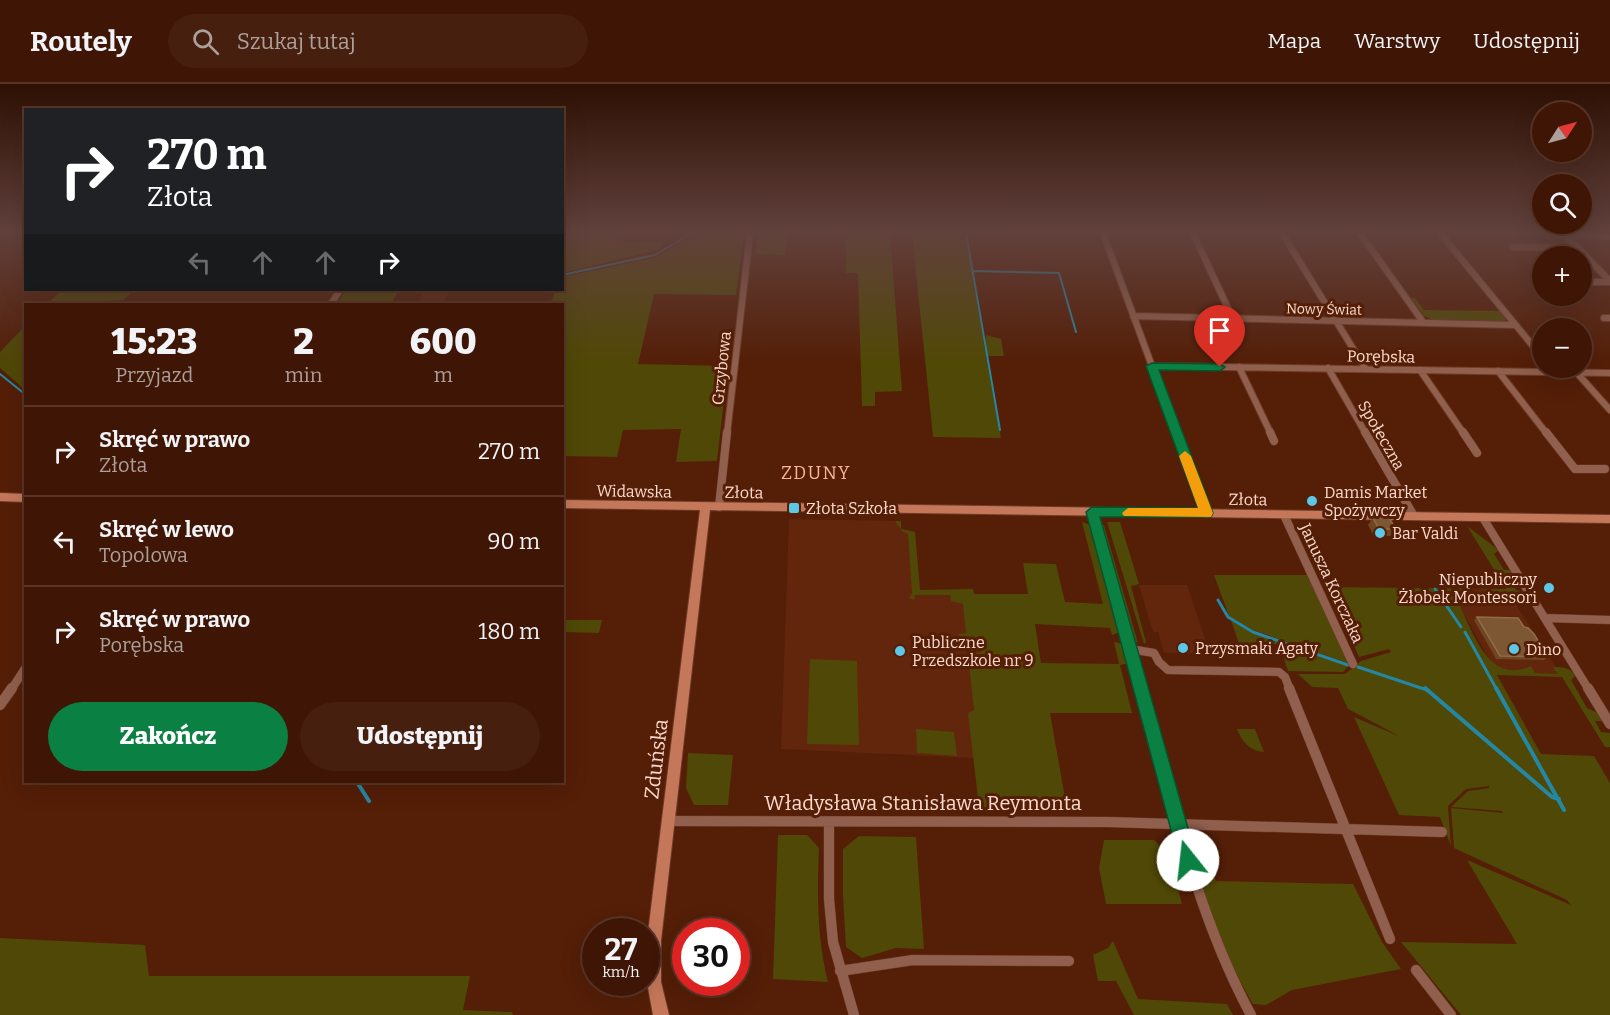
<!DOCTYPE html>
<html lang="pl">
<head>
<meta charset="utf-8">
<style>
	body { margin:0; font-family:Bitter,serif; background:#461f0f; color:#f1f3f6; height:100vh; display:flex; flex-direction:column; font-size:22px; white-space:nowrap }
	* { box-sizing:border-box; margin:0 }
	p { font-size:20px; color:#ad9f9a }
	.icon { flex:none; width:33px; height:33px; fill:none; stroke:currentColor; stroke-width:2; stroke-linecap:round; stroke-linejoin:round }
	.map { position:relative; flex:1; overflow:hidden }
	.sheet { position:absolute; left:24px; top:219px; width:540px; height:480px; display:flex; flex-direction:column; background:#3f1605; border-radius:0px; box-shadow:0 6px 24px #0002,0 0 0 2px #583527 }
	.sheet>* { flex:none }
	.banner { position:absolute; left:24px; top:24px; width:540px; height:183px; border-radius:0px; box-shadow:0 6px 24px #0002,0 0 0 2px #583527; background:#202124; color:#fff; overflow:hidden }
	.needle { width:39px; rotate:54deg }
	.controls { position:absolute; left:1532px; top:18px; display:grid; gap:12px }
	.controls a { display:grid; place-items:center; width:60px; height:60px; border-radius:50%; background:#3f1605; box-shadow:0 6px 24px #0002,0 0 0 2px #583527; font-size:30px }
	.speed { position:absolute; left:582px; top:834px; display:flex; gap:12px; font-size:30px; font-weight:700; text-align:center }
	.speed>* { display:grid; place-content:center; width:78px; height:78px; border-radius:50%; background:#3f1605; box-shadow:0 6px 24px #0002,0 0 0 2px #583527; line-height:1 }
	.speed small { font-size:15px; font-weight:400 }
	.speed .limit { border:9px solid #d22; background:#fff; color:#111 }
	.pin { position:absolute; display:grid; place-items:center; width:51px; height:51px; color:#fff; margin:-62px -26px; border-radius:50% 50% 50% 0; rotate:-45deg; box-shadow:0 0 6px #0007 }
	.pin .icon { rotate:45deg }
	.me { position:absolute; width:66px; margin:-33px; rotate:344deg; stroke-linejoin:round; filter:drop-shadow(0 0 4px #0008) }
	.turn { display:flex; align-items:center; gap:21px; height:126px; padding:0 24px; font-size:27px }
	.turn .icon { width:78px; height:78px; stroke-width:2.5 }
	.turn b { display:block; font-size:42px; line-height:51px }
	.lanes { display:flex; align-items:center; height:57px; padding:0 24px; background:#0003; justify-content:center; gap:30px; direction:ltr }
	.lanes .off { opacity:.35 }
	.eta { display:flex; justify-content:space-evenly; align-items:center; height:102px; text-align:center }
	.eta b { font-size:36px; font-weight:800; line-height:42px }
	.cta { display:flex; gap:12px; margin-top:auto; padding:12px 24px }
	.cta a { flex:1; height:69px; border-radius:36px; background:#0b8043; color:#fff; font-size:24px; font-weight:800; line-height:69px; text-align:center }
	.cta a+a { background:#461f0f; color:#f1f3f6 }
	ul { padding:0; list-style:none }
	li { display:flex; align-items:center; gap:18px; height:90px; padding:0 24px; border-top:2px solid #583527 }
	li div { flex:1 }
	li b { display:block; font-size:22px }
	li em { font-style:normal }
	header { display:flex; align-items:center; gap:36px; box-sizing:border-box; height:84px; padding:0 30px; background:#3f1605; border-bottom:2px solid #583527 }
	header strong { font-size:28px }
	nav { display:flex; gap:33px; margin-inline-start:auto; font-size:21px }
	.search { width:420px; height:54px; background:#461f0f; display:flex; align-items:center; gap:15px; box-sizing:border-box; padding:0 21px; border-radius:33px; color:#ad9f9a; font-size:22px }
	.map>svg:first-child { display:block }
	.built { fill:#62260c }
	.green { fill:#504806 }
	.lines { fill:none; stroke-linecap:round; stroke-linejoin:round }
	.stream-far2 { stroke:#2488a4; stroke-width:2 }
	.stream-far1 { stroke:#2488a4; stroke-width:3 }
	.stream { stroke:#2488a4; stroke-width:4 }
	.street-far2-casing { stroke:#6f3c27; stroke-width:8 }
	.street-far1-casing { stroke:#6f3c27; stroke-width:9 }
	.street-casing { stroke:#6f3c27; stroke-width:11 }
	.secondary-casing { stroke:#6f3c27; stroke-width:2 }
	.street-far2 { stroke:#905f4d; stroke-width:6 }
	.street-far1 { stroke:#905f4d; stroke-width:8 }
	.street { stroke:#905f4d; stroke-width:10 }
	.secondary { fill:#c5775a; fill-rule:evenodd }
	.wall { fill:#6e4620 }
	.building { fill:#7d5633; stroke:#916b4b; stroke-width:1.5 }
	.route { fill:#0b8043; stroke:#07532c; stroke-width:1.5 }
	.slow { fill:#f59e0b }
	.poi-dot { fill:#5dc7e8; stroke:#541e07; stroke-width:2 }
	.labels { text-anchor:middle; stroke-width:6; stroke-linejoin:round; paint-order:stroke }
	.far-street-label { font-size:14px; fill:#fddacd; stroke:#541e07 }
	.street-label { font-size:16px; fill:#fddacd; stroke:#541e07 }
	.poi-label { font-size:16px; fill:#fddacd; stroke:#541e07; text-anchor:start }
	.neighbourhood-label { font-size:18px; letter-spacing:1.5px; fill:#f8b59c; stroke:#541e07 }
	.near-street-label { font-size:20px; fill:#fddacd; stroke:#541e07 }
</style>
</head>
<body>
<header>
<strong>Routely</strong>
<div class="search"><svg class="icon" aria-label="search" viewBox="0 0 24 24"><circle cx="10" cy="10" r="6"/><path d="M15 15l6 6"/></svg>Szukaj tutaj</div>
<nav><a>Mapa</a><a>Warstwy</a><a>Udostępnij</a></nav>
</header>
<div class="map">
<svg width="1610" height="931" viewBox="0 0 1610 931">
	<rect width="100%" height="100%" fill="#541e07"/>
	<path class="built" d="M425 206H451L443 220H417Z
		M789 435 901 437V445L915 448 920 506 973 505 996 675 781 665Z
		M1139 501H1187L1210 570 1164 569 1158 548H1153Z
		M1450 505H1506L1562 593 1498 591Z"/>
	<path class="green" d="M562 149H624L622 159 665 157 660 165 563 189Z
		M698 149H744L736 211 654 210 638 280 728 282 717 377 676 378 681 345 623 346 617 373 563 372 562 220H550L556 206H562L563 193 657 173Z
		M757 149H787L785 171 755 170Z
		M846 149H890L902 307 875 308V322H862L858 189H846Z
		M912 149H965L985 266 986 251 1001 255 1004 272H986L1001 354 933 353Z
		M62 206H133L124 216 104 217 100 220H47Z
		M346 206H399L391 220H337Z
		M1411 214H1415L1424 226 1500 227 1506 236 1502 238 1433 236 1424 232Z
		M25 242 26 301 23 304 0 284V268Z
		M895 437H901V445L915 448 920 506 973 505 974 510H1028L1023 479 1056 480 1065 518 1103 520 1082 438 1091 441 1120 548 1112 551 1110 544 1035 540 1041 579 1119 580 1114 558C1126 559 1126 568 1129 579L1120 581 1132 629H1050L1067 725 979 723 968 629 974 626 968 571 981 568 980 556C972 555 962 558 958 550L966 549 963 520 951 517 950 511H915L914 516 909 514 912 509 908 450 902 447Z
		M1107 438H1120L1139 500 1131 502 1146 558 1144 560Z
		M1102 441H1104L1138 559 1134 556Z
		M1467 442 1496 464 1498 467 1494 470 1504 486H1510L1512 489H1506L1516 506 1524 508 1526 511 1524 515C1504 515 1478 496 1458 510L1457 516C1473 546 1487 602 1531 582L1535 589 1558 590 1553 583C1562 583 1571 583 1575 592L1571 596 1587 624 1598 629 1603 637H1595L1601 648 1610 649V663H1605L1562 593 1497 591 1541 670 1594 672 1610 699V931H1461L1401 858 1517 860 1467 776 1571 821 1567 816 1454 764 1451 724 1503 729 1502 727 1451 723 1468 707 1489 704V702L1466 705 1448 722 1451 762 1440 733 1399 731 1354 633 1401 653 1348 625 1338 604 1312 603 1298 590H1345L1361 577 1391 568 1389 565 1359 573 1327 503 1506 505Z
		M1214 491H1308L1348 579 1253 546 1229 532Z
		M563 536H602L599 549 563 548Z
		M1231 536 1253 549 1348 582 1343 588 1288 587 1279 560H1239Z
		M810 575 857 577 859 661 807 660Z
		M916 645 954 648 957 672 917 669Z
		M1237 645H1255L1264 668C1250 667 1242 658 1237 645Z
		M688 669 733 671 728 721H694L686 704Z
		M778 751H807L819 764C817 811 817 853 828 898L773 895Z
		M859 752 916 753 924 865 896 864 862 874 846 863 843 812V765Z
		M1104 756H1154L1169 771 1182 820H1106L1099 784Z
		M1208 786 1209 789H1213L1216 797 1353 800 1382 858 1401 885 1292 906 1266 921 1253 920C1238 894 1199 819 1201 791Z
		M0 854 145 861 149 892H470L463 926 512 928 513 931H0Z
		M1113 857 1138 915 1227 920 1233 931H1134L1116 897H1098L1093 871 1108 864Z"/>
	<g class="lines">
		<path class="stream-far2" d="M966 149 1000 346
			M973 187 1059 189 1076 248
			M562 191 655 171 692 149
			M0 290 26 311"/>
		<path class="stream-far1" d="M1435 505 1461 543
			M1218 516 1228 533 1253 548 1348 581
			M1465 548 1497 606
			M1358 583 1427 606"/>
		<path class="stream" d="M1425 604 1552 713 1559 715
			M1496 604 1564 726
			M357 698 369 717"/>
		<g class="street-far2-casing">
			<path id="street-far2" d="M1103 149 1177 350
				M1193 149 1233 235
				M1282 149 1365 284
				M1360 149 1423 238
				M1440 149 1542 273
				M1563 149 1610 197
				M1565 151 1610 152
				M1513 163 1577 164
				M1581 198H1610
				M331 220 340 206
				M1133 232 1515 241
				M1604 234H1610
				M1152 282 1610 289
				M1239 283 1271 350
				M1328 284 1366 350
				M1420 286 1464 350
				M1498 287 1547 350
				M1577 289 1610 326
				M727 350 750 149"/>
		</g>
		<g class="street-far1-casing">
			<path id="street-far1" d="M1176 348 1206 430
				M1270 348 1274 357
				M1365 348 1414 432
				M1463 348 1477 369
				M1546 348 1575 385H1605
				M719 423 727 348
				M1092 428 1141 606
				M1284 431 1353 580
				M1483 434 1589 606
				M1545 534 1610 536
				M1130 565 1154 569 1159 578 1168 586 1279 588 1285 593 1290 606
				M11 606 26 583"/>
		</g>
		<g class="street-casing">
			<path id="street" d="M1141 604C1172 715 1196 829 1251 931
				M1289 604 1390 855
				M1588 604 1610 640
				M0 621 12 604
				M668 737 1108 738 1442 748
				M829 738V815L833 858 854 931
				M1416 886 1451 931
				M840 887 913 876 1069 877"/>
		</g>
		<g class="secondary-casing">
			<path id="secondary" d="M0 409 26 410V418L0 417Z
				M562 416 1610 431V439L710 426 661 857V898L669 931H653L647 898V857L700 426 562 424Z"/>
		</g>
		<use href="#street-far2" class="street-far2"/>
		<use href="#street-far1" class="street-far1"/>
		<use href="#street" class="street"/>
		<use href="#secondary" class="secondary"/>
	</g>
	<path class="wall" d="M1373 434 1396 445 1390 452H1374L1368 441Z
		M1477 533 1548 573 1544 576 1496 575 1474 536Z"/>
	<path class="building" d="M1373 434H1389L1396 445H1379Z
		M1477 533 1518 534 1524 543 1528 544 1534 550 1548 573 1500 572Z"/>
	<linearGradient id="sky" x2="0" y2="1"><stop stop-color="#2e1004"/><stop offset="0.53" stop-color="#61413c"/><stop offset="1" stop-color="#61413c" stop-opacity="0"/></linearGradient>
	<rect width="1610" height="279" fill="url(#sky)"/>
	<path class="route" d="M1152 279 1220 280 1225 283 1220 287 1159 286 1213 429 1211 433H1100L1197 776 1194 782 1188 785 1182 782 1179 776 1086 428 1092 423 1198 424 1146 282Z"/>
	<path class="slow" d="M1185 367 1191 372 1213 429 1211 433 1124 432 1122 429 1128 424H1198L1179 372Z"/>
	<g class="poi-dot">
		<circle cx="1312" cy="417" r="6"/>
		<rect x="788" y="418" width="12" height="12" rx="3"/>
		<circle cx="1380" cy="449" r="6"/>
		<circle cx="1549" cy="504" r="6"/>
		<circle cx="1183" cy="564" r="6"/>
		<circle cx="1514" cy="565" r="6"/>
		<circle cx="900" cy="567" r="6"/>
	</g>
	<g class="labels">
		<g class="far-street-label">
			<text transform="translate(1324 225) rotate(1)" y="5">Nowy Świat</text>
		</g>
		<g class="street-label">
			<text transform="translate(1381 272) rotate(1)" y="6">Porębska</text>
			<text transform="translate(721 284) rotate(-84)" y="6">Grzybowa</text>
			<text transform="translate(1382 351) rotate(60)" y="6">Społeczna</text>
			<text transform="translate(634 407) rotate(1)" y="6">Widawska</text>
			<text transform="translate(744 408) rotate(1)" y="6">Złota</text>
			<text transform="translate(1248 415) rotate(1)" y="6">Złota</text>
			<text transform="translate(1332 499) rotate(65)" y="6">Janusza Korczaka</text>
		</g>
		<g class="poi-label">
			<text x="1324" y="414">Damis Market<tspan x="1324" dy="18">Spożywczy</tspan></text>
			<text x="806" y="430">Złota Szkoła</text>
			<text x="1392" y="455">Bar Valdi</text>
			<text x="1537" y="501" text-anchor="end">Niepubliczny<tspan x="1537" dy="18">Żłobek Montessori</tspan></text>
			<text x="912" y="564">Publiczne<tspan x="912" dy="18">Przedszkole nr 9</tspan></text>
			<text x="1195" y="570">Przysmaki Agaty</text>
			<text x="1526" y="571">Dino</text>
		</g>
		<g class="neighbourhood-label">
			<text x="816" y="395">ZDUNY</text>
		</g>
		<g class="near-street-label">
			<text transform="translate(656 675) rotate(-83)" y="7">Zduńska</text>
			<text x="923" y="726">Władysława Stanisława Reymonta</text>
		</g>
	</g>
</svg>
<div class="controls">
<a><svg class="needle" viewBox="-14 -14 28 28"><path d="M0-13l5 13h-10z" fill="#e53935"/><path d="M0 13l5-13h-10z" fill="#ad9f9a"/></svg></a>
<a><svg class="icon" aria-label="search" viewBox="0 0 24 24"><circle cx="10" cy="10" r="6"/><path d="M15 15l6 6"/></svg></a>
<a>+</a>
<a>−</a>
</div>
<div class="speed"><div>27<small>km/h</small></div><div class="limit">30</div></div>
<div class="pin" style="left:1220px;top:283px;background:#d93025"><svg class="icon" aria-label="arrive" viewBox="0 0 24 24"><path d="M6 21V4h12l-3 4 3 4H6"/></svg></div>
<svg class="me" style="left:1188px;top:776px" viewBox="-20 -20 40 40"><circle r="19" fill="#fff"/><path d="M0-13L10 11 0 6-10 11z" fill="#0b8043"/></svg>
<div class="banner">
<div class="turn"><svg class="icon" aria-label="right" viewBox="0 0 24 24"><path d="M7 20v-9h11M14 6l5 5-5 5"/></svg><div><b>270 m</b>Złota</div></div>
<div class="lanes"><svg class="icon off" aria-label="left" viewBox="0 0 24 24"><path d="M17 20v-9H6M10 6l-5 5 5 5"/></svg><svg class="icon off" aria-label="ahead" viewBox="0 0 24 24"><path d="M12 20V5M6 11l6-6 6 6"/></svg><svg class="icon off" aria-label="ahead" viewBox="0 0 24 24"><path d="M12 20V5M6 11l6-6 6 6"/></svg><svg class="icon" aria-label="right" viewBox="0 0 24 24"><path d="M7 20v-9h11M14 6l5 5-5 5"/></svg></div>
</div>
<section class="sheet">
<div class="eta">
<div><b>15:23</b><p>Przyjazd</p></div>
<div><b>2</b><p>min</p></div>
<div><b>600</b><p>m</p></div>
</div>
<ul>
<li><svg class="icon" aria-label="right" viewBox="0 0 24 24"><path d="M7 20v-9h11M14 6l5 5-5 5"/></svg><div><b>Skręć w prawo</b><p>Złota</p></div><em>270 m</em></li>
<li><svg class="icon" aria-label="left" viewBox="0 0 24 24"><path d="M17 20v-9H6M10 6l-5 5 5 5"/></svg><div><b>Skręć w lewo</b><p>Topolowa</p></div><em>90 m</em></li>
<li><svg class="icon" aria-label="right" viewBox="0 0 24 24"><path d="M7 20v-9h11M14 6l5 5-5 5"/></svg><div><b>Skręć w prawo</b><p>Porębska</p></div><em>180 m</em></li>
</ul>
<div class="cta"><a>Zakończ</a><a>Udostępnij</a></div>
</section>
</div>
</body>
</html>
